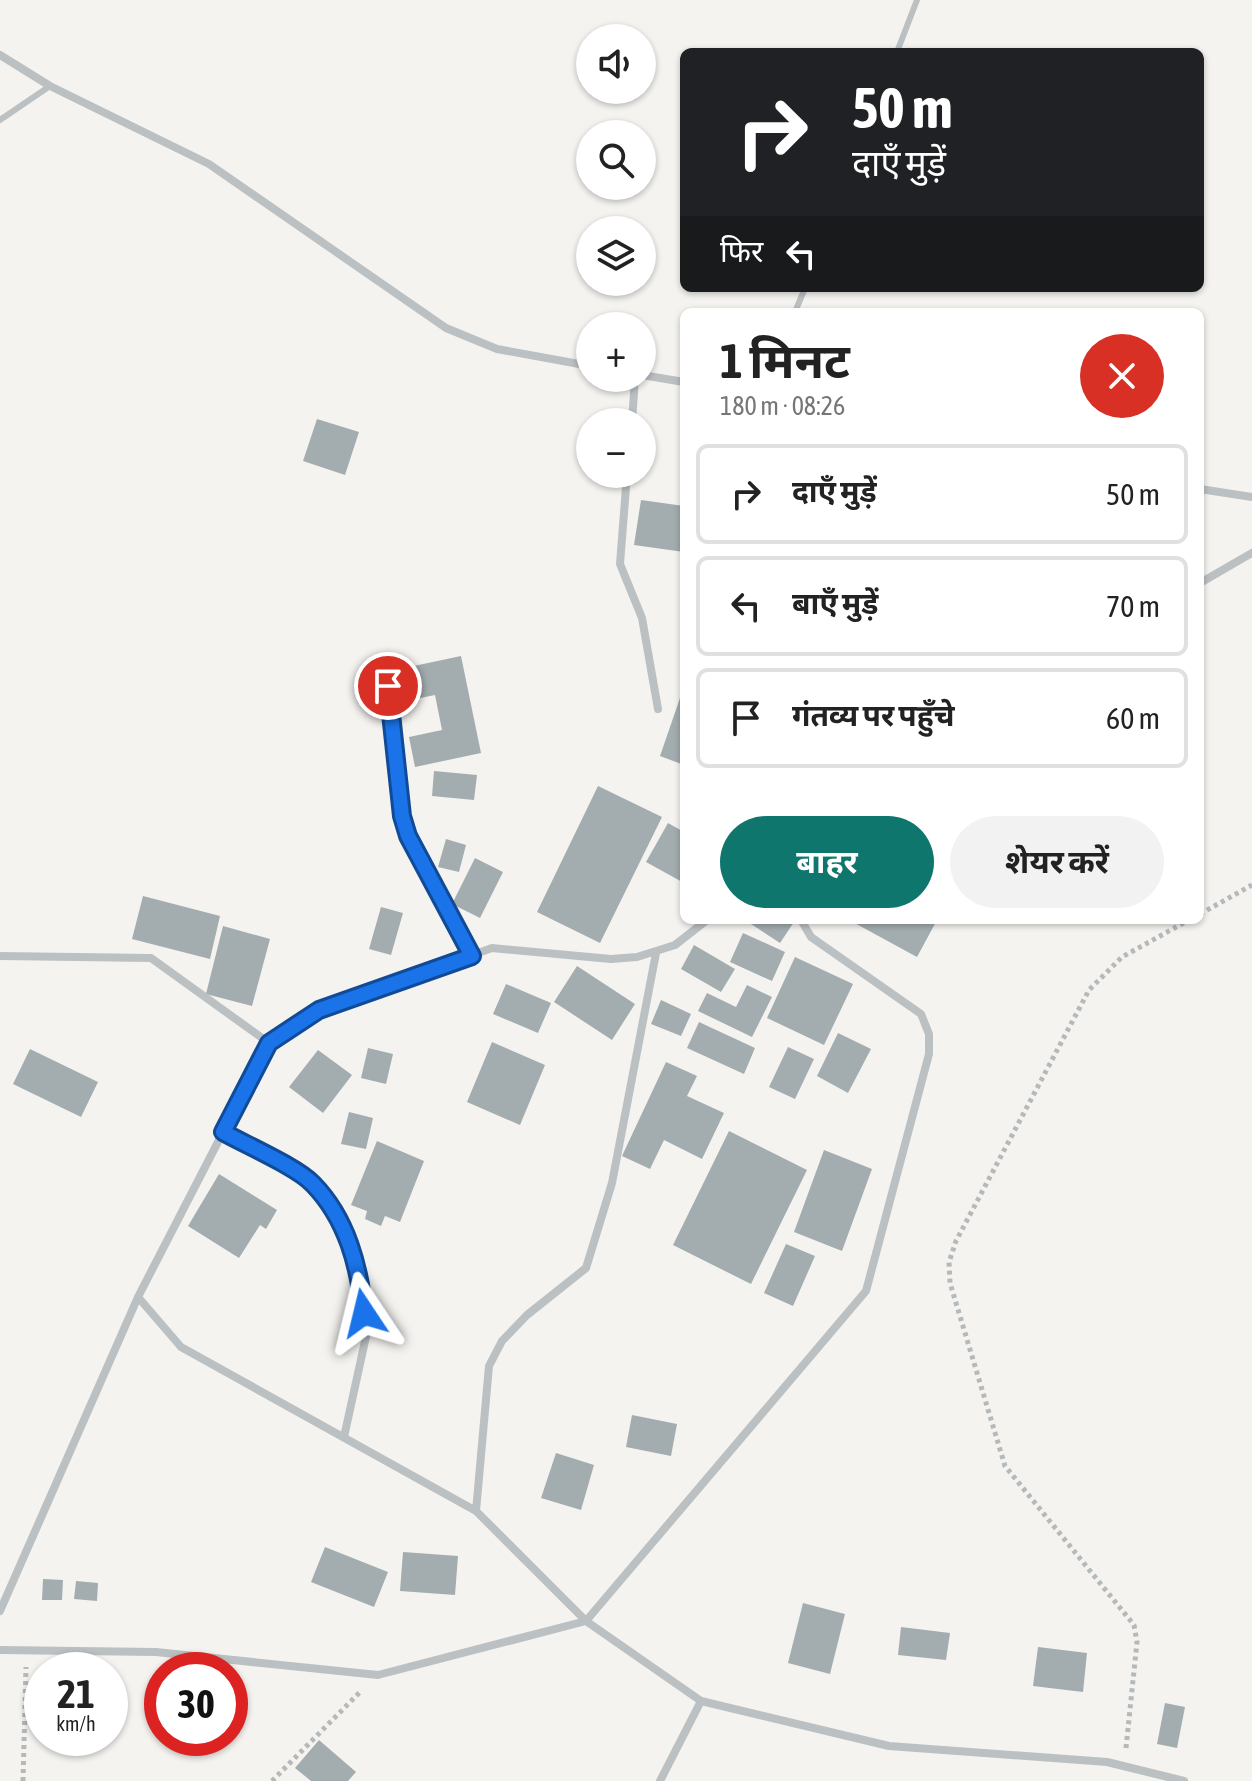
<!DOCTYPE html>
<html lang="hi">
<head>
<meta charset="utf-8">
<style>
	body { margin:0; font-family:"Asap Condensed","Noto Sans Devanagari",sans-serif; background:#f2f2f2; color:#222; height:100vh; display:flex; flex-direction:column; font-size:30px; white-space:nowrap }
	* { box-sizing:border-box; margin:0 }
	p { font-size:26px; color:#767676 }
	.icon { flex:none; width:44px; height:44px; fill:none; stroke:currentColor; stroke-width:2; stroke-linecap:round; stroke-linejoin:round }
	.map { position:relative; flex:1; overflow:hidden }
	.details { position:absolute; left:680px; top:308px; width:524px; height:616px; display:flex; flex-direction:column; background:#fff; border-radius:12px; box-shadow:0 2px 6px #0004 }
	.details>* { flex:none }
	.banner { position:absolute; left:680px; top:48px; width:524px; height:244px; border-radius:12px; box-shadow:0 2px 6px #0004; background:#202124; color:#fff; overflow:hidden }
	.tools { position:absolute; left:576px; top:24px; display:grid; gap:16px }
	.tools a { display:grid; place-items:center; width:80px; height:80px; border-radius:50%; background:#fff; box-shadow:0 2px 6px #0004; font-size:40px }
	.speed { position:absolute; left:24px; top:1652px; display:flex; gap:16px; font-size:40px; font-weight:700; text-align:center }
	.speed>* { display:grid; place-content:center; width:104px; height:104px; border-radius:50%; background:#fff; box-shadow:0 2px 6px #0004; line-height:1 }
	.speed small { font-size:20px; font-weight:400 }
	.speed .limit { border:12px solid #d22; background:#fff; color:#111 }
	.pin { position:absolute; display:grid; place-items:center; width:68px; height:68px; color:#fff; margin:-34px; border:4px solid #fff; border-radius:50%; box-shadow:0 2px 8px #0007 }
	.me { position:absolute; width:88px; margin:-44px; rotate:350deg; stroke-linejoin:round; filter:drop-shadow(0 0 6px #0008) }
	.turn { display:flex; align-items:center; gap:28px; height:168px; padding:0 40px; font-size:36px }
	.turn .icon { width:104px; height:104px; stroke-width:2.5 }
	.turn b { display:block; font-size:56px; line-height:68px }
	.then { display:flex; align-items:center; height:76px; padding:0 40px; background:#0003; gap:16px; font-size:30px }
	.round { display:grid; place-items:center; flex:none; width:84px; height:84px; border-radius:42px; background:#f2f2f2 }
	.overview { display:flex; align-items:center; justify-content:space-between; height:136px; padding:0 40px }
	h1 { font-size:48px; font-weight:700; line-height:60px }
	.action { display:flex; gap:16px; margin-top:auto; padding:16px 40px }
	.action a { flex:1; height:92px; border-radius:48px; background:#0f766e; color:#fff; font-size:32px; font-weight:700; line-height:92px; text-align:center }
	.action a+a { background:#f2f2f2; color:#222 }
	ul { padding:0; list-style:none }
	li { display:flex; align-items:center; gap:24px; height:100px; margin:0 16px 12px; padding:0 24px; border:4px solid #e0e0e0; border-radius:12px }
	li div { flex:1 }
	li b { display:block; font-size:30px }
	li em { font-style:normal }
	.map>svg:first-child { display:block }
	.building { fill:#a3adaf }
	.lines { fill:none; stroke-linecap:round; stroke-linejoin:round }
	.path { stroke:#b5b9ba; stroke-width:5; stroke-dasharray:4 4; stroke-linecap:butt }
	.lane { stroke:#bbc0c2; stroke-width:6 }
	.street { stroke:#bbc0c2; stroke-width:8 }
	.route-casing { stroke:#114b97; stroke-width:20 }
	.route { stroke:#1a73e8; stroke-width:14 }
</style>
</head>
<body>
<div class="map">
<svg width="1252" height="1781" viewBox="0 0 1252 1781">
	<rect width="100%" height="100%" fill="#f4f3f0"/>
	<path class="building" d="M317 419 359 432 345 475 303 461Z
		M641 500 684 506V552L634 545Z
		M461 656 481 753 415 767 409 737 442 730 435 695 401 702 395 670Z
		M680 698 684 699V765L660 756Z
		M434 771 477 775 474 800 432 796Z
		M598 786 662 817 600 943 537 912Z
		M668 823 684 832V883L646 862Z
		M446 839 466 845 459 872 438 867Z
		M475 858 503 872 480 918 452 904Z
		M143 896 220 916 210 959 132 939Z
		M381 907 403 913 391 955 369 949Z
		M745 920H791L794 922 780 943Z
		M849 920H937L917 957Z
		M223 926 270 939 252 1006 206 994Z
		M743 933 785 952 772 981 730 962Z
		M694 945 735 969 721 992 681 969Z
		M795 957 853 984 824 1045 767 1018Z
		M577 966 635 1004 612 1040 554 1002Z
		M506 984 551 1003 538 1033 493 1014Z
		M747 985 772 997 752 1037 698 1011 707 993 736 1007Z
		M661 1000 691 1014 681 1036 651 1024Z
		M699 1022 755 1048 744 1074 687 1048Z
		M838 1033 871 1049 848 1093 817 1076Z
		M492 1042 545 1065 520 1125 467 1102Z
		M788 1047 814 1059 795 1099 769 1087Z
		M368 1048 393 1054 386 1084 361 1078Z
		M30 1049 98 1082 81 1117 13 1084Z
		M318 1050 352 1075 323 1113 289 1087Z
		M666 1062 697 1076 687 1096 724 1113 702 1159 664 1140 650 1169 622 1156Z
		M349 1112 373 1118 366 1149 341 1144Z
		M729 1131 807 1170 751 1284 673 1245Z
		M377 1141 424 1161 400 1222 385 1216 381 1226 365 1219 367 1211 351 1205Z
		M824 1150 872 1169 842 1251 794 1232Z
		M219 1174 277 1210 266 1229 260 1225 239 1258 188 1226Z
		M786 1244 815 1256 793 1306 764 1293Z
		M632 1415 677 1424 671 1456 626 1447Z
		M556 1453 594 1465 581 1510 541 1498Z
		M325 1547 388 1572 374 1607 311 1582Z
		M403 1552 458 1556 455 1595 400 1591Z
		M43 1579 63 1580 62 1600H42Z
		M76 1581 98 1583 97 1601 74 1599Z
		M803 1603 845 1614 830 1674 788 1663Z
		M901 1627 950 1633 946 1660 898 1655Z
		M1038 1647 1087 1653 1083 1692 1033 1686Z
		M1165 1703 1185 1707 1177 1748 1157 1744Z
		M319 1740 356 1772 348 1781H311L295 1768Z"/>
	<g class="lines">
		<path class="path" d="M1200 914 1252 885
			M1126 1748 1137 1642 1134 1625 1005 1466 950 1283 949 1262 956 1241 1089 990 1122 957 1189 920
			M23 1781 26 1667
			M272 1781 360 1692"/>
		<path class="lane" d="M897 52 917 0
			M0 120 50 86
			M795 312 805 288"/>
		<path class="street" d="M0 55 50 86 209 164 446 328 497 349 590 366
			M642 375 684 382
			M632 422 635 378
			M627 474 620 564 642 618 658 709
			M1200 489 1252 497
			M1200 583 1252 553
			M388 686 402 816 472 956
			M0 956 151 958 269 1043
			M223 1132 312 1182 340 1220 354 1256 367 1332 344 1437
			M138 1297 181 1347 476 1511 586 1621 701 1701 889 1746 1107 1762 1184 1781
			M476 1511 489 1366 502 1341 527 1315 586 1268 612 1183 656 953
			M0 1611 138 1297 269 1043 319 1010 492 948 611 959 637 957 675 945 707 920
			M0 1650 156 1652 378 1675 586 1621 866 1291 929 1054V1034L921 1014 811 937 801 920
			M660 1781 701 1701"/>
	</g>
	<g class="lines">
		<g class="route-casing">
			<path id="route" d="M364 1313C359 1266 347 1219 313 1184 297 1167 246 1145 223 1132L269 1043 319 1010 472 956 408 836 402 816 388 686"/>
		</g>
		<use href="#route" class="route"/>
	</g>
</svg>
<div class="tools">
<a><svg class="icon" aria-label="sound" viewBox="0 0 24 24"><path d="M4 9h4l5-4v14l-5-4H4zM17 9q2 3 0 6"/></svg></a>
<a><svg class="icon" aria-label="search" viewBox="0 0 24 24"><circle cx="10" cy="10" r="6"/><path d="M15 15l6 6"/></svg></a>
<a><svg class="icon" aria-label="layers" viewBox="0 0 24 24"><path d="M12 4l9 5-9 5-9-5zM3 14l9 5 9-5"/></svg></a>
<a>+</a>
<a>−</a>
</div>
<div class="speed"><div>21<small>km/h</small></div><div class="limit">30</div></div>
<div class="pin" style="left:388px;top:686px;background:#d93025"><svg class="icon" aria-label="arrive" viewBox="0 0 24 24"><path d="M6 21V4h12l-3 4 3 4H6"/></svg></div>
<svg class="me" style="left:364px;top:1313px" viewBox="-20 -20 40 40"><path d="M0-17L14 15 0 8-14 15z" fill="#1a73e8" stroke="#fff" stroke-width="4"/></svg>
<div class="banner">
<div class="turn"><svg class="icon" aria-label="right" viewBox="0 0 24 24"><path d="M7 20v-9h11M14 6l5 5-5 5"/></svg><div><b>50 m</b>दाएँ मुड़ें</div></div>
<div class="then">फिर<svg class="icon" aria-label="left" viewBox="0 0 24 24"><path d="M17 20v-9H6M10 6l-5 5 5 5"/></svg></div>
</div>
<section class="details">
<div class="overview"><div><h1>1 मिनट</h1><p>180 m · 08:26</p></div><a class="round" style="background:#d93025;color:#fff"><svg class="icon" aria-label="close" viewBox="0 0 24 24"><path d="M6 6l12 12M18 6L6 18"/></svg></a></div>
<ul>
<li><svg class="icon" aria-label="right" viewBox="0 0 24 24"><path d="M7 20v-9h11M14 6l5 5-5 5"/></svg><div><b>दाएँ मुड़ें</b></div><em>50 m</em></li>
<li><svg class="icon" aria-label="left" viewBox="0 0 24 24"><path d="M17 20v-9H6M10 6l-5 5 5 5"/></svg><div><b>बाएँ मुड़ें</b></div><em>70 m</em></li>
<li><svg class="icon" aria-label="arrive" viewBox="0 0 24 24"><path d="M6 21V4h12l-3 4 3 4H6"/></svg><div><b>गंतव्य पर पहुँचे</b></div><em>60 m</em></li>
</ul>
<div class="action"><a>बाहर</a><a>शेयर करें</a></div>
</section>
</div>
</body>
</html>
